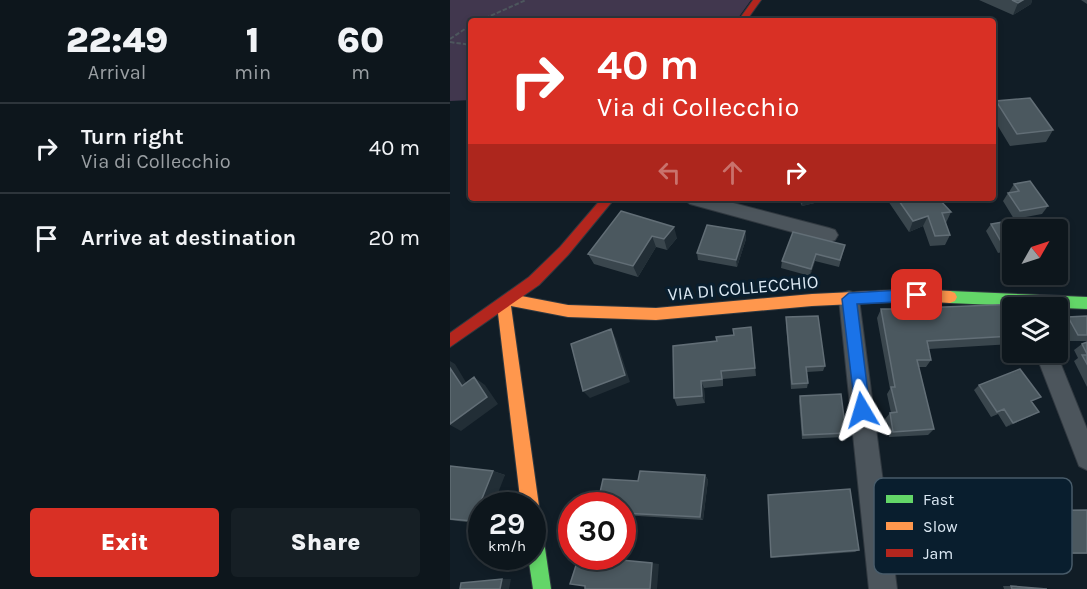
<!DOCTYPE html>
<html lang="en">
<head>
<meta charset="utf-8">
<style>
	body { margin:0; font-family:Karla,sans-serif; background:#161f25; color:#f1f3f6; height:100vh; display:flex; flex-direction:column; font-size:22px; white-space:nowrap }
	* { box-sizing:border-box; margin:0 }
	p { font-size:20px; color:#9a9fa3 }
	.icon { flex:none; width:33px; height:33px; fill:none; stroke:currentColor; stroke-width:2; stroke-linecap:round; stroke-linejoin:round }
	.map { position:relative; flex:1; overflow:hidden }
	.drawer { display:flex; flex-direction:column; background:#0d161c; width:450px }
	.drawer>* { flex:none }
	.top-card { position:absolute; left:18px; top:18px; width:528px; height:183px; border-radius:6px; box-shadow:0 3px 9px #0003,0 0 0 2px #2d353b; background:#d93025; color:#fff; overflow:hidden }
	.needle { width:39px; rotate:51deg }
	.controls { position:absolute; left:552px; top:219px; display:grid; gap:12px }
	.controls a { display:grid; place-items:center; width:66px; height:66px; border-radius:6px; background:#0d161c; box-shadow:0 3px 9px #0003,0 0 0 2px #2d353b; font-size:30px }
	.speed { position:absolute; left:18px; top:492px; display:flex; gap:12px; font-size:30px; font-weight:700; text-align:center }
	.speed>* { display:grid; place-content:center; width:78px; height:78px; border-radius:50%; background:#0d161c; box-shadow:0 3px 9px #0003,0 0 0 2px #2d353b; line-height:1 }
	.speed small { font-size:15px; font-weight:400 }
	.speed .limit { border:9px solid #d22; background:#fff; color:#111 }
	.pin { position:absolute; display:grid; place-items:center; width:51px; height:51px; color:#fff; margin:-26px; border-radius:12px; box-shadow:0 3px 9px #0006 }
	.me { position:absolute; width:66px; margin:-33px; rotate:353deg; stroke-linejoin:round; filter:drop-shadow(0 0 4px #0008) }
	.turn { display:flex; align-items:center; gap:21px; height:126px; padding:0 30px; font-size:27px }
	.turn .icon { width:78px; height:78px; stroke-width:2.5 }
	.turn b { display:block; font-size:42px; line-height:51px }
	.lanes { display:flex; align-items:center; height:57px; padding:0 30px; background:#0003; justify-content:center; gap:30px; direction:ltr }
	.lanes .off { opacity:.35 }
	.eta { display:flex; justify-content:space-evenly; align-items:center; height:102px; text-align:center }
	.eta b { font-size:36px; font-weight:800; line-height:42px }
	.button { display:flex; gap:12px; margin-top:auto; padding:12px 30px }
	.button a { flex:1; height:69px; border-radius:6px; background:#d93025; color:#fff; font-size:24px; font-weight:800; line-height:69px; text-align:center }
	.button a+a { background:#161f25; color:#f1f3f6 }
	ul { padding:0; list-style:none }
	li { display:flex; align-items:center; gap:18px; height:90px; padding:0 30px; border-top:2px solid #2d353b }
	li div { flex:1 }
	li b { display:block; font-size:22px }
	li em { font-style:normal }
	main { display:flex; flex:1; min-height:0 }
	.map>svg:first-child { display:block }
	.green { fill:#41374e }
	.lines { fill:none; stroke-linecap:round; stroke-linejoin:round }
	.street-casing { stroke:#313940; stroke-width:2 }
	.fast-casing { stroke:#313940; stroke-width:2 }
	.slow-casing { stroke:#313940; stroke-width:2 }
	.jam-casing { stroke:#313940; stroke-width:2 }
	.path { stroke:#4d565d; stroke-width:2; stroke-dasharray:4.5 2; stroke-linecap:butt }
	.street { fill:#4c555c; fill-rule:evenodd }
	.fast { fill:#63d668; fill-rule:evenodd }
	.slow { fill:#ff974d; fill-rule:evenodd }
	.jam { fill:#b3261e; fill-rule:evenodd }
	.wall { fill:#3a464d }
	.shaded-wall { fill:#222e36 }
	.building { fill:#4b585f; stroke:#626e76; stroke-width:1.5 }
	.route { fill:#1a73e8; stroke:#114b97; stroke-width:1.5 }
	.labels { text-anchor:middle; stroke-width:6; stroke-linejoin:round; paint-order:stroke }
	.street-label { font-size:18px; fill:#dbe8f3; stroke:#091e2e }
	.key { fill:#091e2e; stroke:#485b69; stroke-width:1.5 }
	.key-label { font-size:16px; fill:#dbe8f3 }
</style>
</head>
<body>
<main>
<section class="drawer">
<div class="eta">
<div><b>22:49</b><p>Arrival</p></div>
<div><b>1</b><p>min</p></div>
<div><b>60</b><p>m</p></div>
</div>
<ul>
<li><svg class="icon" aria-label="right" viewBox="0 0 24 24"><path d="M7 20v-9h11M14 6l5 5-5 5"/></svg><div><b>Turn right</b><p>Via di Collecchio</p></div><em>40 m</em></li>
<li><svg class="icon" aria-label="arrive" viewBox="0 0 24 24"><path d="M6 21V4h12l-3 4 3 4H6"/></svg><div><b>Arrive at destination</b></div><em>20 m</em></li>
</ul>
<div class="button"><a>Exit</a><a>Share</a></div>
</section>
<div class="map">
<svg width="637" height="589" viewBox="0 0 637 589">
	<rect width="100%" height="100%" fill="#111d26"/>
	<path class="green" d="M0 0H301L286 21H21V100L0 101Z"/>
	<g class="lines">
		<g class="street-casing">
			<path id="street" d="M232 198H264L379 228 385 230 388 235 385 240 379 242 240 204Z
				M399 291 406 293 409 299 447 589H419L389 299 392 293Z
				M585 352H606L637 429V470L629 466Z"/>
		</g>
		<g class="fast-casing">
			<path id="fast" d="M500 291 637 297V309L500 303 495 301 493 297 495 293Z
				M82 512 88 515 91 521 101 589H83L78 556H82Z"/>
		</g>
		<g class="slow-casing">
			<path id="slow" d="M467 289 500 291 505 293 507 297 505 301 500 303 467 301 362 306 206 320 118 317 61 306 89 506 86 512 82 514V506H71L47 305 49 301 61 294 118 305 206 308 362 294Z"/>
		</g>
		<g class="jam-casing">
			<path id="jam" d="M303 0H311L296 21H288Z
				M152 198H165L118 255 89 285 0 347V333L79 277 110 247Z"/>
		</g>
		<path class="path" d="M29 21 76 0
			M0 39 21 25
			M0 42 21 45"/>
		<use href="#street" class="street"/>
		<use href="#fast" class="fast"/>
		<use href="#slow" class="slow"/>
		<use href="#jam" class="jam"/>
	</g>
	<path class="wall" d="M529 0H582L581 4 563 15Z
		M631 0H637V4Z
		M546 101 603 130 596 142 560 146 543 118V107Z
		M564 184 598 206 592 214 564 219 553 201 558 193H560L559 192Z
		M348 198H373V201L352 206Z
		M436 198H488L501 212 496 223 500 235 495 245 480 246 473 226 459 232Z
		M171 211 227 238 217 250 206 247 188 277 144 264 138 254Z
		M541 224 562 230V250L548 253 536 231Z
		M295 231 296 239 287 267 248 260 247 253Z
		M395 245 389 267 365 261 360 276 331 268 332 261Z
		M445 302 469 308H562V344L479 349 481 360 476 367H469L484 429 478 435 439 437 435 419 440 413H441L437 394 440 389 427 318 431 309H442Z
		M637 316V341H620L611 324 618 317Z
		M336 317 375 366 373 371 357 372 358 383 357 388 341 389 336 323Z
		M301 327 306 376 273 379V386L254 388 255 403 227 406 224 398 267 341 284 335Z
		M637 342V387L624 361 628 358 624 350 632 344Z
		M529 385 582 402 581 416 556 427 548 414 541 417 524 390Z
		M350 396 396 433 394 437 352 439 349 401Z
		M0 466 43 471 55 475 32 506V524L0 520Z
		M255 475 258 480 253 520 172 515V506Z
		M446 484 510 515 505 516 517 568 460 571 451 518H447L442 487Z
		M318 495 409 550 405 552 321 558Z
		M637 510V554H550L540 513 547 511Z
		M553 586H561L597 589H554Z"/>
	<path class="shaded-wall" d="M573 0H582L581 4 563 15 568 3Z
		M353 198H373V201L352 206Z
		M478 216 473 226 459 232 463 221Z
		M224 227 227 238 217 250 214 239Z
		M295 231 296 239 287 267 286 260Z
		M202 236 206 247 188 277 183 266Z
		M366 254 365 261 360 276 361 269Z
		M161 329 166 339 180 382 140 398 133 391Z
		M0 361 5 364 23 394 12 386 0 368Z
		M24 377 35 385 48 404 11 431 0 425V424Z
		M251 381 254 388 255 403 252 396Z
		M589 412 581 416 556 427 563 423Z
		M43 471 55 475 43 506H32V523L23 521Z
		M255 475 258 480 253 520 250 517Z
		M202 563 209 564 207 589H200Z
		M52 579H61L59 589H50Z"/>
	<path class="building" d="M562 0H573L568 3Z
		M580 98 603 130 567 134 546 101Z
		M580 181 598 206 570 211 558 193 569 191 564 184Z
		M447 198H488L501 212 492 213 500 235 485 236 478 216 463 221Z
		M171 211 224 227 214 239 202 236 183 266 138 254Z
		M576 218 583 230H562V244L553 245 541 224Z
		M257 225 295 231 286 260 247 253Z
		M343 232 395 245 390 260 366 254 361 269 332 261Z
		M445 302H468L469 308 570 304 571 308H562V336L477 341 481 360H467L484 429 443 432 440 413 447 412 441 387H445L431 309H446Z
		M368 316 375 366 356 367 358 383 342 384 336 317Z
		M637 316V335H628L618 317Z
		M301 327 305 368 271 371 272 379 251 381 252 396 224 398 223 346 267 341 266 337 284 335 283 329Z
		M161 329 175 375 133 391 121 344Z
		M637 342V354L632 344Z
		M632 355H637V364Z
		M0 368 12 386 24 377 37 397 0 424Z
		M570 369 591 397 581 401 589 412 563 423 554 409 547 412 529 385Z
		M391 394 396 433 353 435 350 396Z
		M0 466 43 471 23 521 0 519Z
		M190 471 255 475 250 517 172 513V506H147L153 479 188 481Z
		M400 489 409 550 321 557 318 495Z
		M637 510V553H557L547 511Z
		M129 556 202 563 200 589H135V586L120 584Z
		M52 579 50 589H10L11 583Z
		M561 586 597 589H562Z"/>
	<path class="route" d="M467 289 474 295 467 301 407 304 420 410 417 416 412 418 406 416 392 299 399 293Z"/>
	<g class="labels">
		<g class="street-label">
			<text transform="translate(293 288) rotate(-5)" y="6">VIA DI COLLECCHIO</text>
		</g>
	</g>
	<rect x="424" y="478" width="198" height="96" rx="9" class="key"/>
	<rect x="436" y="495" width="27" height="8" fill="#63d668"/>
	<rect x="436" y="522" width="27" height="8" fill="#ff974d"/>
	<rect x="436" y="549" width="27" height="8" fill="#b3261e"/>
	<g class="key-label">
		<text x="473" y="505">Fast</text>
		<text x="473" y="532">Slow</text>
		<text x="473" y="559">Jam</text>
	</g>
</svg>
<div class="controls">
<a><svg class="needle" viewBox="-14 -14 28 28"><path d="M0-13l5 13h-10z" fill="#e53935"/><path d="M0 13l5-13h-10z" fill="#9a9fa3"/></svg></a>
<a><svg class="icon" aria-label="layers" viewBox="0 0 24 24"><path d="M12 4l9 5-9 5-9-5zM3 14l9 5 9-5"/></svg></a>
</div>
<div class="speed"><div>29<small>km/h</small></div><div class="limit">30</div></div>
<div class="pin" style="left:467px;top:295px;background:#d93025"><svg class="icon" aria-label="arrive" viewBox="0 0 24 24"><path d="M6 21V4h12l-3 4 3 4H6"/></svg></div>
<svg class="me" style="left:412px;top:410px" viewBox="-20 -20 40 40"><path d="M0-17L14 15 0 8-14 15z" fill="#1a73e8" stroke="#fff" stroke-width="4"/></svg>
<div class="top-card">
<div class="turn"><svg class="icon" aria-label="right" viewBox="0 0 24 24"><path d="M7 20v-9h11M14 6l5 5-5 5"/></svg><div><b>40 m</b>Via di Collecchio</div></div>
<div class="lanes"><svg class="icon off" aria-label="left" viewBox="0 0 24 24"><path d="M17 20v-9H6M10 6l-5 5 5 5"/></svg><svg class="icon off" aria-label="ahead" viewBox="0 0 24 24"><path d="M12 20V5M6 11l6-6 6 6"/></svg><svg class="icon" aria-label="right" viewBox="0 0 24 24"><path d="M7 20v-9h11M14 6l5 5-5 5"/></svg></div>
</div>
</div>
</main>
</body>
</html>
